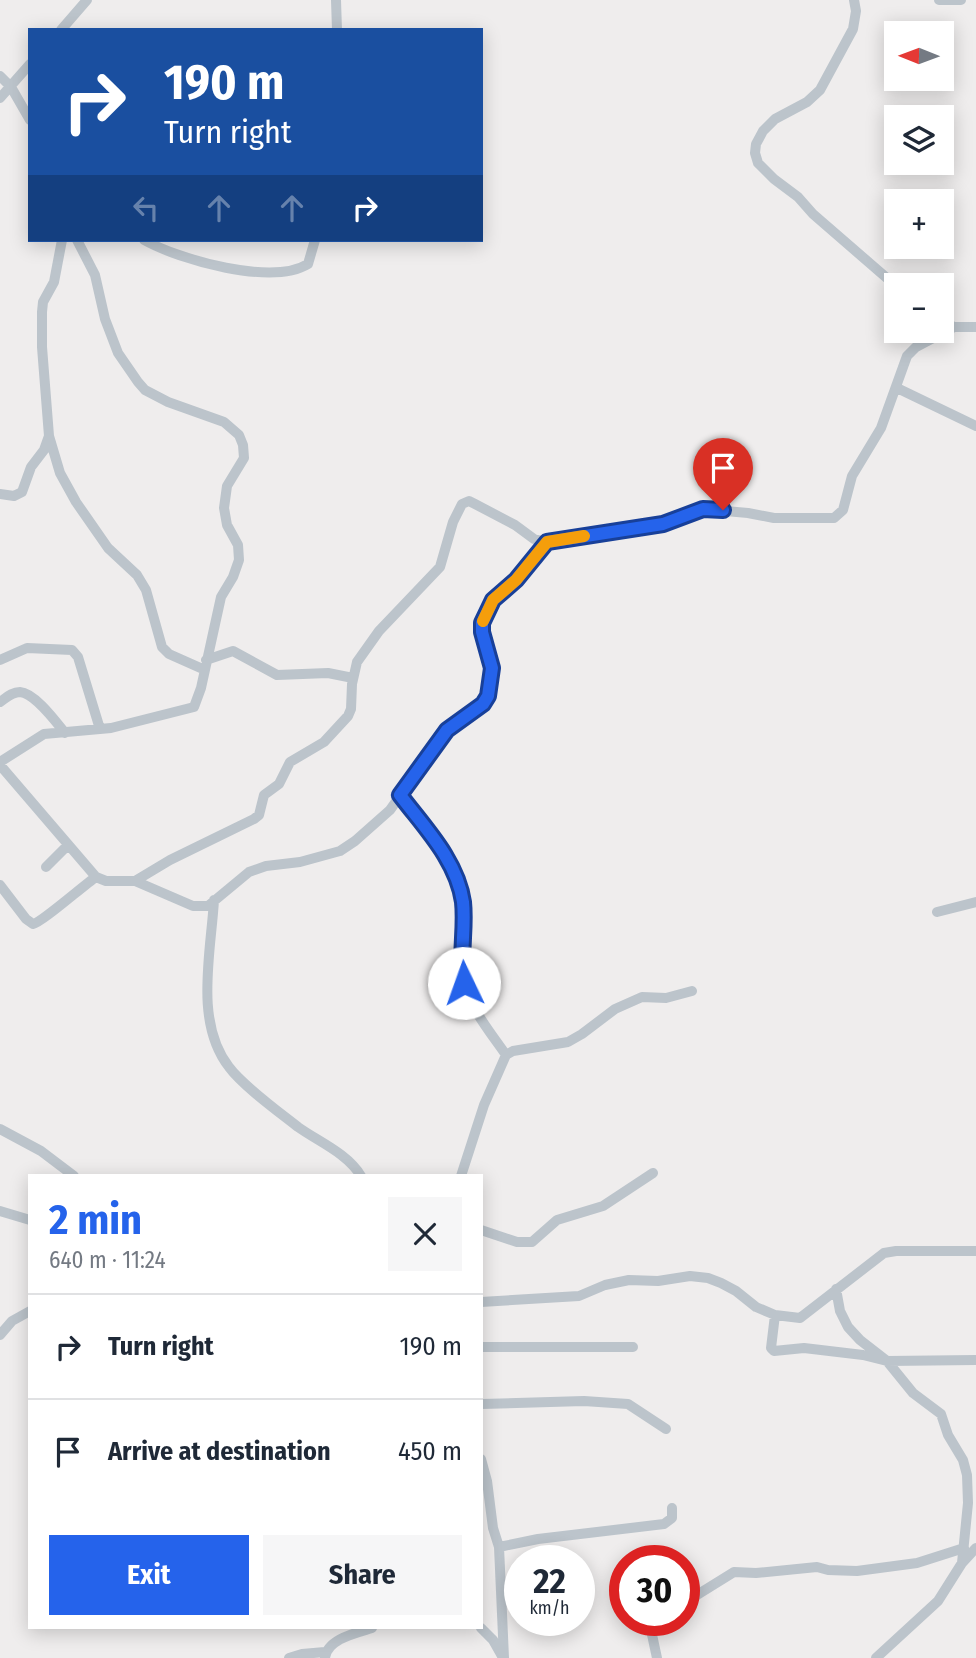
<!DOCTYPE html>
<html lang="en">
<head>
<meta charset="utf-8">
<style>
	body { margin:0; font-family:"Fira Sans Condensed",sans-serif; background:#f6f6f7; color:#1f2937; height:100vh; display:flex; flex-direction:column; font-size:26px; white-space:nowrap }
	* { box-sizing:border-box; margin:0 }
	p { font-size:23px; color:#747a83 }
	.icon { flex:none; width:38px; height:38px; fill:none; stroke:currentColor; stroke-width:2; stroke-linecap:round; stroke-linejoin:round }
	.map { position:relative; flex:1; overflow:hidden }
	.panel { position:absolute; left:28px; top:1174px; width:455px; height:455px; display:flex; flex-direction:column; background:#fff; border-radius:0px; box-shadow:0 4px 18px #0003 }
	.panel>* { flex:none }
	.guide { position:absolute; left:28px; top:28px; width:455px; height:214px; border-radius:0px; box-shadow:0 4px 18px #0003; background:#1a4fa0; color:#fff; overflow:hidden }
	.needle { width:46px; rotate:271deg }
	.buttons { position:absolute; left:884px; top:21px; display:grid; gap:14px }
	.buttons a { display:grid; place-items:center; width:70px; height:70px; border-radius:0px; background:#fff; box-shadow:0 4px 18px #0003; font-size:35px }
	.speed { position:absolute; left:504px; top:1545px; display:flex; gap:14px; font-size:35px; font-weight:700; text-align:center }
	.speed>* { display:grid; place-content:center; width:91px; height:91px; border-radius:50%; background:#fff; box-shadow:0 4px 18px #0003; line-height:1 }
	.speed small { font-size:18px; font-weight:400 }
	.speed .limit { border:10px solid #d22; background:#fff; color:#111 }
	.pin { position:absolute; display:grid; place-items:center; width:60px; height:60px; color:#fff; margin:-72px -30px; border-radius:50% 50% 50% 0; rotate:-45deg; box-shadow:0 0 7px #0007 }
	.pin .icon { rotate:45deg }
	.me { position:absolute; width:77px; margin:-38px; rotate:357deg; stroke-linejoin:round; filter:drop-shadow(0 0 5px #0008) }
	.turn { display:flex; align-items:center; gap:24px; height:147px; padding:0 21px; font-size:32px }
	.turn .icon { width:91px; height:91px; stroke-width:2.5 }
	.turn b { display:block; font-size:49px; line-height:60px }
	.lanes { display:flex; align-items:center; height:66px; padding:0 21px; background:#0003; justify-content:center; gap:35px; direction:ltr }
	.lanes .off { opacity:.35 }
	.round { display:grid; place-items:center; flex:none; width:74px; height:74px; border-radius:0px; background:#f6f6f7 }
	.summary { display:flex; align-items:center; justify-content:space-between; height:119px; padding:0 21px }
	h1 { font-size:42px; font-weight:700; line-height:52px; color:#2563eb }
	.cta { display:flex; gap:14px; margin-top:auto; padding:14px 21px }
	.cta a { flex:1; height:80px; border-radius:0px; background:#2563eb; color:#fff; font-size:28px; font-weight:700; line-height:80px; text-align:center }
	.cta a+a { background:#f6f6f7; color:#1f2937 }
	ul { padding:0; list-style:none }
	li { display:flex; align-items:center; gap:21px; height:105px; padding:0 21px; border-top:2px solid #e0e1e3 }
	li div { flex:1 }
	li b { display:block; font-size:26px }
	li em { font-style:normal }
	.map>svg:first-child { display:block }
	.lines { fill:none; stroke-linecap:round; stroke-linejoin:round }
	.minor { stroke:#bcc4cb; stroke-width:10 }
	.route-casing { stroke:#184099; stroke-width:18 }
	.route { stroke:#2563eb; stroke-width:12 }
	.slow { stroke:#f59e0b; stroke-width:12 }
</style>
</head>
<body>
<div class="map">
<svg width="976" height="1658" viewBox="0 0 976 1658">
	<rect width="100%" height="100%" fill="#efeded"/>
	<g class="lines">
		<path class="minor" d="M336 0 337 30
			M854 0 856 11 853 29 820 90 807 102 775 119 763 131 756 144 755 153 758 163 774 179 798 197 813 214 896 286
			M939 0H961
			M61 30 87 0
			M0 76 11 87 30 120
			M0 98 30 64
			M62 240 54 282 43 302 42 312V347L49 436 60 473 76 502 108 548 137 575 146 590 162 647 169 654 205 670
			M144 240C180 260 272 286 308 264L315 240
			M942 321 954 327H976
			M897 388 976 426
			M0 494 14 496 22 492 31 467 44 450 49 436
			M0 660 27 648 72 650 78 657 100 729
			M206 660 233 651 277 675 328 673 353 678
			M0 702C6 698 12 692 20 692 35 693 56 722 65 733
			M0 762 44 734 111 728 194 707 201 688 221 597 233 577 239 560 238 545 227 525 224 508 227 486 244 458 243 445 239 435 224 422 168 402 145 390 138 382 118 353 105 319 95 275 77 240
			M0 765 96 877
			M400 795C421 823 448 851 458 885 467 913 459 942 462 970 464 1002 489 1030 506 1055
			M46 867 68 845
			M135 881 170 860 254 819 259 815 264 795 279 784 290 762 324 742 348 716 351 709 352 684 357 662 379 631 440 567 453 522 462 504 469 501 475 504 515 525 534 539 547 542 663 525 703 509 748 513 774 518H834L843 510 852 476 881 428 907 356 916 347 954 327
			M0 885 26 919 33 924C41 923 84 885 96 877L106 881H135L193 906H208L249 872 266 866 300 862 340 851 355 841 390 810 447 730 483 704 488 696 492 668 482 632V623L493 600 516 580 547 542
			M214 900C211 953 194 1022 229 1067 243 1086 279 1112 298 1127 319 1142 347 1153 361 1176
			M937 912 976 902
			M0 1129 41 1151 74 1176
			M461 1176 484 1105 506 1055 513 1051 568 1042 582 1034 615 1009 642 997 666 998 692 991
			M0 1211 30 1220
			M481 1230 517 1242H532L557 1220 603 1206 653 1173
			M836 1289 840 1311 848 1327 860 1340 887 1361 913 1393 941 1414 948 1435 963 1460 967 1475 968 1503 962 1563
			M481 1302 579 1296 605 1285 629 1280 658 1281 690 1276 708 1278 721 1283 736 1291 756 1307 775 1315 800 1318 884 1253 896 1251H976
			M775 1315 771 1348 774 1351 804 1348 863 1355 887 1361 976 1360
			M0 1335 12 1321 30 1311
			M481 1347H633
			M481 1404 584 1401 628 1404 666 1429
			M481 1459 487 1481 493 1528 499 1547 504 1658
			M499 1547 538 1539 664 1524 672 1518V1508
			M684 1603 734 1572 756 1573 817 1567 828 1570 857 1571 917 1563 964 1548
			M481 1628 493 1640 502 1656
			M289 1658 302 1654 325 1652
			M325 1658C327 1639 356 1633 372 1628
			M657 1658 651 1630 658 1620
			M876 1658 938 1601 962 1563 976 1548"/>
	</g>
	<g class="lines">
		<g class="route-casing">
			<path id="route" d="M464 983C459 956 466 929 463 902 457 860 424 827 400 795L447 730 483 704 488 696 492 668 482 632V623L493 600 516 580 547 542 663 524 703 509 723 510"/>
		</g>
		<use href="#route" class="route"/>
		<path class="slow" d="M483 621 493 600 516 580 547 542 584 536"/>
	</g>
</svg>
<div class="buttons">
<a><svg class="needle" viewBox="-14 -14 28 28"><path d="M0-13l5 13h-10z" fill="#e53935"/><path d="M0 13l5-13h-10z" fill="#747a83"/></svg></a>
<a><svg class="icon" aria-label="layers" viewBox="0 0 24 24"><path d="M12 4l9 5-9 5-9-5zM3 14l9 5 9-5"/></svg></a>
<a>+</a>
<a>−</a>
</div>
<div class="speed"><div>22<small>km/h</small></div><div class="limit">30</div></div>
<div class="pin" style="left:723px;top:510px;background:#d93025"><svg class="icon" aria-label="arrive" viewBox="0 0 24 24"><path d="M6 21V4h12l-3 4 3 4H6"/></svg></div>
<svg class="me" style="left:464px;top:983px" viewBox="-20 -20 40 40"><circle r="19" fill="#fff"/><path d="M0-13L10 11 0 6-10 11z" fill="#2563eb"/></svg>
<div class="guide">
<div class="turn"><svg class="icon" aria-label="right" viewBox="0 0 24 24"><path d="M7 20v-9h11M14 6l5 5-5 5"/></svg><div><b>190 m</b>Turn right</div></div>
<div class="lanes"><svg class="icon off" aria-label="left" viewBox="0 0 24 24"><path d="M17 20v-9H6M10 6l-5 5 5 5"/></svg><svg class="icon off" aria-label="ahead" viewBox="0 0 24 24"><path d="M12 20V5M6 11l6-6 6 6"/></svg><svg class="icon off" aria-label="ahead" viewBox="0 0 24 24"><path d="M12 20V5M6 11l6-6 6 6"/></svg><svg class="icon" aria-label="right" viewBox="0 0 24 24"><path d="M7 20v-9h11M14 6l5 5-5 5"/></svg></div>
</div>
<section class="panel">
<div class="summary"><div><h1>2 min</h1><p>640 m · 11:24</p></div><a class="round"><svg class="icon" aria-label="close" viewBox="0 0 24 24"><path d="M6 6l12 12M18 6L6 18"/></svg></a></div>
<ul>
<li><svg class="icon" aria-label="right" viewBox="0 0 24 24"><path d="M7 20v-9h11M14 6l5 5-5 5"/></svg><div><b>Turn right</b></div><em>190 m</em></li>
<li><svg class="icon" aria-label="arrive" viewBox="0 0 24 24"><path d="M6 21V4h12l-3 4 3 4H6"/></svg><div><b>Arrive at destination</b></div><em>450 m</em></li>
</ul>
<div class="cta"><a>Exit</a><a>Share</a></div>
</section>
</div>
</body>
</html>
